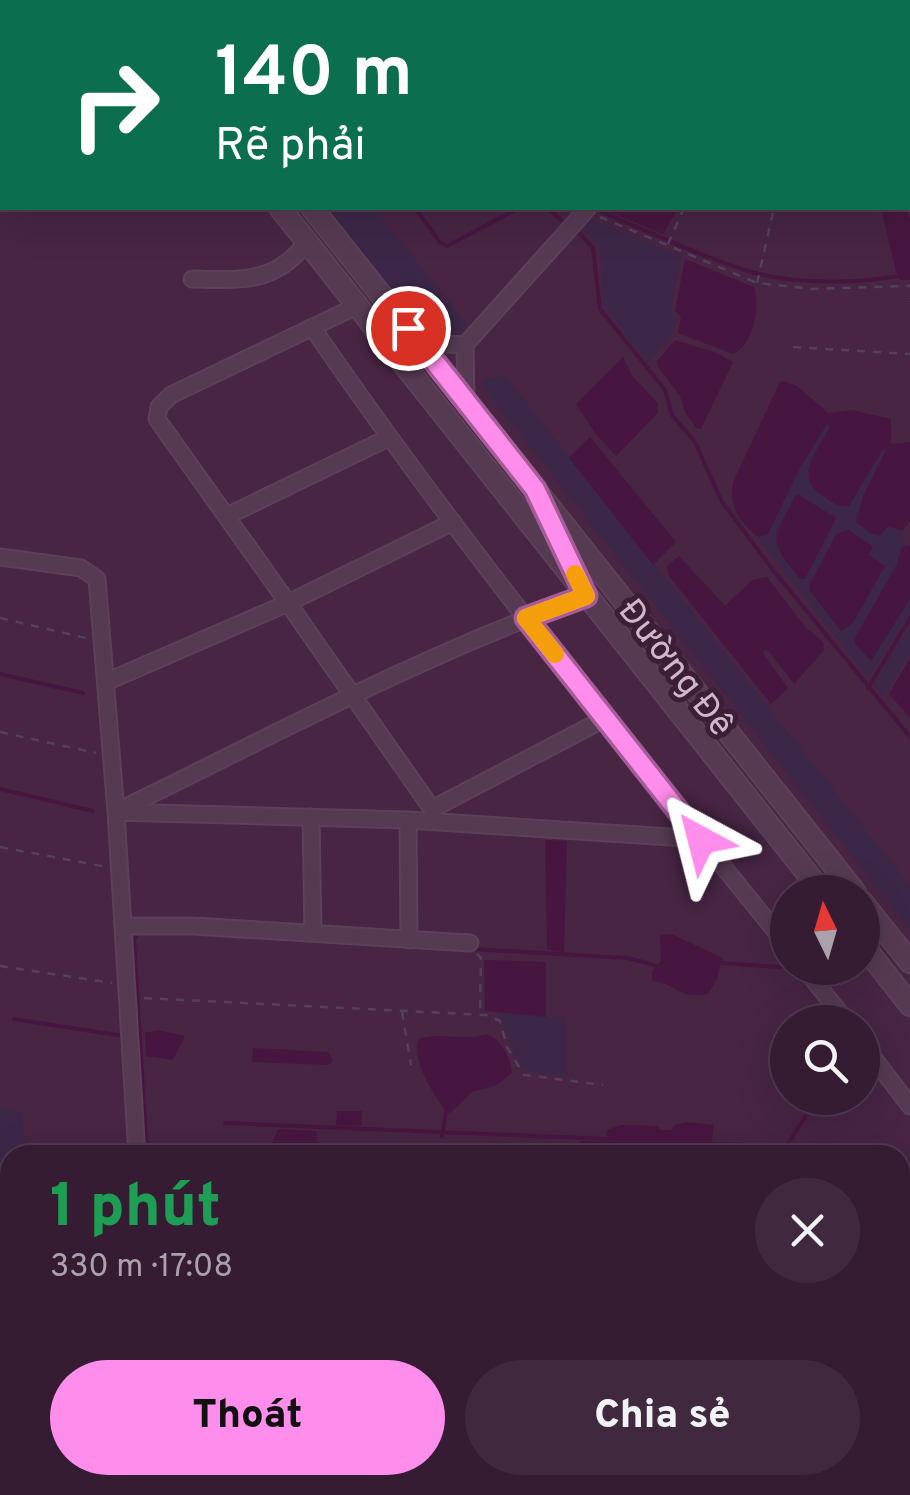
<!DOCTYPE html>
<html lang="vi">
<head>
<meta charset="utf-8">
<style>
	body { margin:0; font-family:Overpass,sans-serif; background:#40293e; color:#f1f3f6; height:100vh; display:flex; flex-direction:column; font-size:38px; white-space:nowrap }
	* { box-sizing:border-box; margin:0 }
	p { font-size:32px; color:#aaa1ac }
	.icon { flex:none; width:55px; height:55px; fill:none; stroke:currentColor; stroke-width:2; stroke-linecap:round; stroke-linejoin:round }
	.map { position:relative; flex:1; overflow:hidden }
	.side { position:absolute; left:0px; top:1145px; width:910px; height:350px; display:flex; flex-direction:column; background:#351c32; border-radius:30px 30px 0 0; box-shadow:0 10px 40px #0002,0 0 0 2px #4f3a4d }
	.side>* { flex:none }
	.guide { position:absolute; left:0px; top:0px; width:910px; height:210px; box-shadow:0 10px 40px #0002,0 0 0 2px #4f3a4d; background:#0b6e4f; color:#fff; overflow:hidden }
	.needle { width:65px; rotate:355deg }
	.controls { position:absolute; left:770px; top:875px; display:grid; gap:20px }
	.controls a { display:grid; place-items:center; width:110px; height:110px; border-radius:50%; background:#351c32; box-shadow:0 10px 40px #0002,0 0 0 2px #4f3a4d; font-size:50px }
	.pin { position:absolute; display:grid; place-items:center; width:85px; height:85px; color:#fff; margin:-42px; border:5px solid #fff; border-radius:50%; box-shadow:0 2px 10px #0007 }
	.me { position:absolute; width:110px; margin:-55px; rotate:322deg; stroke-linejoin:round; filter:drop-shadow(0 0 8px #0008) }
	.turn { display:flex; align-items:center; gap:35px; height:210px; padding:0 50px; font-size:45px }
	.turn .icon { width:130px; height:130px; stroke-width:2.5 }
	.turn b { display:block; font-size:70px; line-height:85px }
	.round { display:grid; place-items:center; flex:none; width:105px; height:105px; border-radius:52px; background:#40293e }
	.overview { display:flex; align-items:center; justify-content:space-between; height:170px; padding:0 50px }
	h1 { font-size:60px; font-weight:800; line-height:75px; color:#1e9e55 }
	.action { display:flex; gap:20px; margin-top:auto; padding:20px 50px }
	.action a { flex:1; height:115px; border-radius:60px; background:#ff8dec; color:#111; font-size:40px; font-weight:800; line-height:115px; text-align:center }
	.action a+a { background:#40293e; color:#f1f3f6 }
	.map>svg:first-child { display:block }
	.green { fill:#3d2748; fill-rule:evenodd }
	.water { fill:#471640 }
	.lines { fill:none; stroke-linecap:round; stroke-linejoin:round }
	.stream { stroke:#471640; stroke-width:4 }
	.minor-casing { stroke:#5c4158; stroke-width:19 }
	.tertiary-casing { stroke:#5c4158; stroke-width:24 }
	.path { stroke:#54415f; stroke-width:2.5; stroke-dasharray:8 8; stroke-linecap:butt }
	.minor { stroke:#563a52; stroke-width:15 }
	.tertiary { stroke:#563a52; stroke-width:20 }
	.route-casing { stroke:#a65c99; stroke-width:25 }
	.route { stroke:#ff8dec; stroke-width:18 }
	.slow { stroke:#f59e0b; stroke-width:18 }
	.labels { text-anchor:middle; stroke-width:10; stroke-linejoin:round; paint-order:stroke }
	.street-label { font-size:35px; fill:#cfb8cb; stroke:#3c1e37 }
</style>
</head>
<body>
<div class="map">
<svg width="910" height="1495" viewBox="0 0 910 1495">
	<rect width="100%" height="100%" fill="#472543"/>
	<path class="green" d="M319 208H373L468 325 464 332C440 342 424 331 405 316Z
		M587 218 681 257 670 313 678 320C672 339 661 349 647 363L603 304 600 245 583 228Z
		M505 376 910 886V929L486 391 482 380Z
		M828 423 830 425 807 473 839 507 849 505 883 449 887 448 880 536 888 526 902 531 900 536 907 545 901 549 897 564 855 637V644L871 661 910 599V613L868 678 753 533 760 537 768 534 801 466ZM799 495 836 518 799 579C765 534 772 542 799 495ZM848 530 873 546 869 555 884 565 809 586Z
		M910 624V653L883 697 873 685Z
		M497 1013 565 1018 566 1078 521 1070C514 1055 505 1021 497 1013Z
		M0 1106 12 1112 22 1111 24 1155H10V1199L0 1200Z"/>
	<path class="water" d="M600 208H678L663 234Z
		M881 208H905L910 220V280H900L896 272Z
		M685 259 754 287C761 308 753 345 733 354L678 333 681 317 675 311Z
		M675 340 717 353 733 362 701 429 696 428 685 412 680 396 658 367 657 361Z
		M623 357 632 376 658 403V413L616 456 595 433 576 404Z
		M784 381 797 386 828 413 852 410 891 419V444L910 442V521L902 531 888 526 880 536 870 533 856 522 863 496 887 448 883 449 849 506C838 507 835 504 826 498 791 477 817 453 830 426L828 423 801 466 768 534 759 537C739 524 727 503 734 480L780 382Z
		M590 437 676 542 653 565 569 458Z
		M799 495 836 518 805 579H800C767 538 772 541 795 496Z
		M848 530 873 546 869 555 885 566 853 623 841 631 810 591 809 586 836 534Z
		M907 545 910 547V599L871 661 855 644V638L897 564 901 549Z
		M679 556 725 606 752 580 767 577 805 627 823 642 824 650 794 684 767 649 762 652 788 688 771 704 669 576 667 566Z
		M910 658V718L889 694Z
		M545 840 567 841 564 952 547 950Z
		M672 934 722 958 717 979 708 994C677 999 677 984 652 981V971L661 961 660 935Z
		M484 960 546 962V1017L485 1011Z
		M157 1030 185 1036 173 1060 146 1056 145 1033Z
		M486 1034C501 1038 511 1059 512 1073L497 1085 472 1092 450 1113 446 1112C434 1094 411 1061 419 1039 440 1031 463 1042 486 1034Z
		M253 1048 328 1052 333 1061 328 1065 252 1062Z
		M337 1111H362V1126L336 1125Z
		M687 1122 714 1125 710 1155 580 1154V1141H606L607 1130 621 1125 658 1126 660 1130H672L673 1126Z
		M278 1129 316 1131 318 1144 315 1149 275 1147 273 1142Z"/>
	<g class="lines">
		<path class="stream" d="M259 0 261 2
			M454 0 455 2
			M415 208 440 242 447 246 519 208
			M548 208 561 220
			M601 212C650 231 700 257 752 272 792 284 856 284 898 276
			M580 234 593 248 600 309 665 390 672 415 695 442 722 502 773 570 910 737
			M0 674 83 693
			M868 688 910 618
			M0 789 93 811
			M710 861 788 960
			M139 932 134 940 147 1155
			M472 949 628 958 658 966
			M721 963 780 967 788 962
			M794 968 837 1022
			M14 1019 123 1036
			M225 1123 607 1139
			M442 1136 446 1112
			M709 1144 748 1145
			M781 1155 817 1098
			M169 1487 464 1495"/>
		<g class="minor-casing">
			<path id="minor" d="M769 2 772 0
				M192 279C241 280 275 284 307 242
				M359 305 171 395 159 407 157 419 288 603 453 522
				M312 327C459 542 625 744 788 947
				M412 331 447 344 465 345
				M466 402 465 345 588 208
				M227 516 388 438
				M0 557 81 568 97 579 116 812 137 1155
				M106 682 288 603 432 809 606 718
				M120 810C273 735 425 654 586 596
				M116 812 408 820 701 839
				M311 817 313 932
				M408 820 409 940
				M124 926H193L470 943
				M804 968 847 1022
				M862 1043 910 1106
				M900 1414 910 1424
				M159 1485V1495
				M582 1495 588 1485
				M679 1495 688 1485
				M821 1495 831 1485"/>
		</g>
		<g class="tertiary-casing">
			<path id="tertiary" d="M116 0 118 2
				M148 0 150 2
				M280 208 822 892
				M312 208 855 892
				M862 902 910 962
				M862 944 910 1005"/>
		</g>
		<path class="path" d="M603 0 604 2
			M832 0V2
			M600 217 757 283 813 289 910 286
			M668 244 684 208
			M757 283 774 208
			M910 298V299
			M793 347 910 354
			M0 618 86 638
			M0 732 96 753
			M0 847 107 867
			M477 954 481 958 480 1014
			M0 966 112 983
			M144 998 486 1015 500 1021 507 1047 524 1075 603 1085
			M402 1012 411 1065
			M0 1449 10 1465
			M22 1485 28 1495"/>
		<use href="#minor" class="minor"/>
		<use href="#tertiary" class="tertiary"/>
	</g>
	<g class="lines">
		<g class="route-casing">
			<path id="route" d="M408 328 535 489 586 596 526 618 701 840"/>
		</g>
		<use href="#route" class="route"/>
		<path class="slow" d="M555 654 526 618 586 596 575 574"/>
	</g>
	<g class="labels">
		<g class="street-label">
			<text transform="translate(677 667) rotate(52)" y="12">Đường Đê</text>
		</g>
	</g>
</svg>
<div class="controls">
<a><svg class="needle" viewBox="-14 -14 28 28"><path d="M0-13l5 13h-10z" fill="#e53935"/><path d="M0 13l5-13h-10z" fill="#aaa1ac"/></svg></a>
<a><svg class="icon" aria-label="search" viewBox="0 0 24 24"><circle cx="10" cy="10" r="6"/><path d="M15 15l6 6"/></svg></a>
</div>
<div class="pin" style="left:408px;top:328px;background:#d93025"><svg class="icon" aria-label="arrive" viewBox="0 0 24 24"><path d="M6 21V4h12l-3 4 3 4H6"/></svg></div>
<svg class="me" style="left:701px;top:840px" viewBox="-20 -20 40 40"><path d="M0-17L14 15 0 8-14 15z" fill="#ff8dec" stroke="#fff" stroke-width="4"/></svg>
<div class="guide">
<div class="turn"><svg class="icon" aria-label="right" viewBox="0 0 24 24"><path d="M7 20v-9h11M14 6l5 5-5 5"/></svg><div><b>140 m</b>Rẽ phải</div></div>
</div>
<section class="side">
<div class="overview"><div><h1>1 phút</h1><p>330 m · 17:08</p></div><a class="round"><svg class="icon" aria-label="close" viewBox="0 0 24 24"><path d="M6 6l12 12M18 6L6 18"/></svg></a></div>
<div class="action"><a>Thoát</a><a>Chia sẻ</a></div>
</section>
</div>
</body>
</html>
